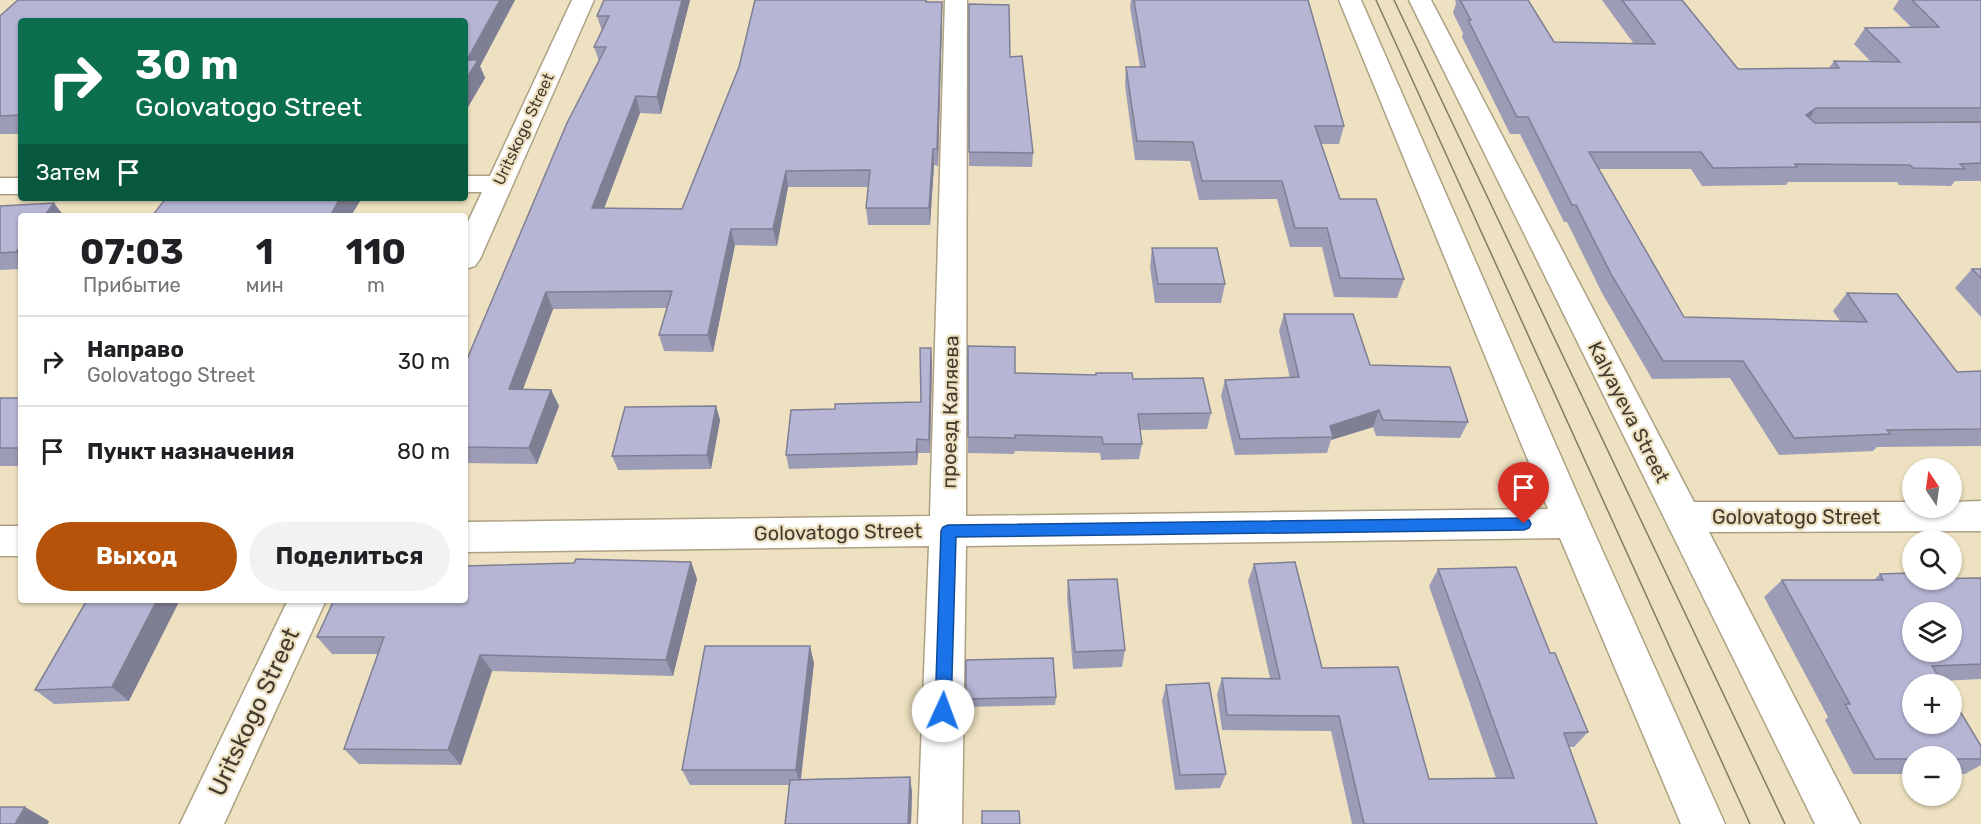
<!DOCTYPE html>
<html lang="ru">
<head>
<meta charset="utf-8">
<style>
	body { margin:0; font-family:Rubik,sans-serif; background:#f2f2f2; color:#202124; height:100vh; display:flex; flex-direction:column; font-size:22px; white-space:nowrap }
	* { box-sizing:border-box; margin:0 }
	p { font-size:20px; color:#757577 }
	.icon { flex:none; width:33px; height:33px; fill:none; stroke:currentColor; stroke-width:2; stroke-linecap:round; stroke-linejoin:round }
	.map { position:relative; flex:1; overflow:hidden }
	.side { position:absolute; left:18px; top:213px; width:450px; height:390px; display:flex; flex-direction:column; background:#fff; border-radius:6px; box-shadow:0 2px 4px #0004 }
	.side>* { flex:none }
	.hud { position:absolute; left:18px; top:18px; width:450px; height:183px; border-radius:6px; box-shadow:0 2px 4px #0004; background:#0b6e4f; color:#fff; overflow:hidden }
	.needle { width:39px; rotate:347deg }
	.buttons { position:absolute; left:1902px; top:458px; display:grid; gap:12px }
	.buttons a { display:grid; place-items:center; width:60px; height:60px; border-radius:50%; background:#fff; box-shadow:0 2px 4px #0004; font-size:30px }
	.pin { position:absolute; display:grid; place-items:center; width:51px; height:51px; color:#fff; margin:-62px -26px; border-radius:50% 50% 50% 0; rotate:-45deg; box-shadow:0 0 6px #0007 }
	.pin .icon { rotate:45deg }
	.me { position:absolute; width:66px; margin:-33px; rotate:2deg; stroke-linejoin:round; filter:drop-shadow(0 0 4px #0008) }
	.turn { display:flex; align-items:center; gap:21px; height:126px; padding:0 18px; font-size:27px }
	.turn .icon { width:78px; height:78px; stroke-width:2.5 }
	.turn b { display:block; font-size:42px; line-height:51px }
	.then { display:flex; align-items:center; height:57px; padding:0 18px; background:#0003; gap:12px; font-size:22px }
	.eta { display:flex; justify-content:space-evenly; align-items:center; height:102px; text-align:center }
	.eta b { font-size:36px; font-weight:700; line-height:42px }
	.button { display:flex; gap:12px; margin-top:auto; padding:12px 18px }
	.button a { flex:1; height:69px; border-radius:36px; background:#b45309; color:#fff; font-size:24px; font-weight:700; line-height:69px; text-align:center }
	.button a+a { background:#f2f2f2; color:#202124 }
	ul { padding:0; list-style:none }
	li { display:flex; align-items:center; gap:18px; height:90px; padding:0 18px; border-top:2px solid #e0e0e0 }
	li div { flex:1 }
	li b { display:block; font-size:22px }
	li em { font-style:normal }
	.map>svg:first-child { display:block }
	.lines { fill:none; stroke-linecap:round; stroke-linejoin:round }
	.minor-casing { stroke:#ada183; stroke-width:3 }
	.minor { fill:#fff; fill-rule:evenodd }
	.tram { stroke:#847c67; stroke-width:1.5 }
	.wall { fill:#9d9cb6 }
	.shaded-wall { fill:#7f7f94 }
	.building { fill:#b6b5d4; stroke:#7f7f94; stroke-width:1.5; fill-rule:evenodd }
	.route { fill:#1a73e8; stroke:#114b97; stroke-width:1.5 }
	.labels { text-anchor:middle; stroke-width:4.5; stroke-linejoin:round; paint-order:stroke }
	.far-street-label { font-size:16px; fill:#423d30; stroke:#eee1c1 }
	.street-label { font-size:20px; fill:#423d30; stroke:#eee1c1 }
	.near-street-label { font-size:24px; fill:#423d30; stroke:#eee1c1 }
</style>
</head>
<body>
<div class="map">
<svg width="1981" height="824" viewBox="0 0 1981 824">
	<rect width="100%" height="100%" fill="#eee1c1"/>
	<g class="lines">
		<g class="minor-casing">
			<path id="minor" d="M572 0H594L480 259 475 266 465 269V228L482 192H465V176H490Z
				M945 0H967L966 516 1548 509 1339 0H1361L1590 523 1725 824H1681L1560 538 966 546 962 824H918L929 546 465 552V522L930 516Z
				M1409 0H1431L1694 502H1912V507H1952V502L1981 501V531L1709 532 1860 824H1815Z
				M0 178H21V194H0Z
				M0 526H21V556H0Z
				M288 600H326L224 824H180Z"/>
		</g>
		<use href="#minor" class="minor"/>
		<path class="tram" d="M1376 0 1750 824
			M1394 0 1785 824"/>
	</g>
	<path class="wall" d="M18 0H515L480 66 485 78 465 112V21H21V134H0V16Z
		M604 0H690L661 114 640 113 604 208 682 209 739 67 755 0H927V2H942V18L938 166 934 165 930 225H868L866 208 869 187H788L777 246 735 245 713 352 664 351 659 335 667 308 553 309 523 389 551 390 559 406 537 464 465 463V364L599 61 594 47 602 31 597 16Z
		M1131 0H1308L1344 126 1339 144H1321L1340 199 1404 279 1397 298 1334 297 1322 247H1290L1277 199 1199 200 1190 161 1135 160 1125 85 1126 67H1140L1130 7Z
		M1455 0H1528L1554 42 1634 44 1602 0H1682L1738 69 1829 68 1834 61 1871 62 1854 44 1865 28 1911 27 1893 9 1899 0H1981V181H1955L1951 186 1899 185 1897 182H1788L1786 185 1702 186 1691 169H1599L1684 317 1840 321 1833 311 1847 293 1957 372 1981 371V446L1877 447 1873 451 1779 455 1730 378 1652 379 1602 293 1567 222H1564L1520 134H1510L1462 37 1463 33 1453 13 1456 3Z
		M969 4 1010 57 1033 153 1032 167 969 166Z
		M0 206 21 216V269L0 270Z
		M1152 248 1225 284 1221 303H1155L1150 267Z
		M1972 269H1981V317L1955 288Z
		M1284 314 1370 365 1468 422 1460 438 1376 436 1373 427 1331 440 1327 453 1235 455 1221 396 1225 380 1290 378 1279 331Z
		M932 362 930 453H918L917 465 789 469 786 455 921 402Z
		M1015 373 1133 379 1211 413 1207 429 1140 430 1142 444 1139 459 1101 460 1100 453 1015 451 1014 454 968 453V437Z
		M0 398H21V466H0Z
		M716 406 720 420 711 469 618 470 612 456Z
		M691 562 697 579 673 676 492 671 461 765 359 764 344 749 378 654H332L317 637Z
		M1254 564 1322 668 1429 779 1496 778 1429 586 1438 569 1550 653 1588 732 1574 747H1569L1597 824H1352L1331 731 1222 730 1217 694 1222 678H1270L1248 581Z
		M1880 574 1912 579 1981 578V679L1941 681 1981 746V765L1965 774H1952V756H1912V774H1853L1825 720 1828 717 1764 597 1782 580H1874Z
		M1068 580 1125 650 1122 667 1073 669 1067 597Z
		M87 600 129 701 54 704 35 690Z
		M814 663 801 779 910 777 912 792 911 824H785L789 785H690L682 770Z
		M1166 685 1226 774 1220 788 1175 790 1162 701Z
		M1056 697 1055 705 966 707V699Z"/>
	<path class="shaded-wall" d="M500 0H515L480 66 485 78 465 112V81L467 60Z
		M682 0H690L661 114 657 97Z
		M942 2V18L938 166 937 149Z
		M636 96 640 113 598 225 592 208Z
		M1816 108 1805 126 1806 115Z
		M933 149 934 165 930 225 929 208Z
		M786 171 788 187 777 246 773 229Z
		M340 198H362L351 216H330Z
		M54 203 64 216H44Z
		M731 229 735 245 713 352 708 335Z
		M21 246V258L16 252Z
		M546 292 553 309 517 405 509 389Z
		M931 348 932 362 930 453 929 440Z
		M551 390 559 406 537 464 529 448Z
		M716 406 720 420 711 469 707 455Z
		M1379 410 1373 427 1331 440 1333 437 1330 426Z
		M917 439 918 453 917 465 916 452Z
		M691 562 697 579 673 676 666 660Z
		M157 600H180L129 701 112 687Z
		M810 646 814 663 800 785 796 770Z
		M480 655 492 671 461 765 448 750Z
		M910 777 912 792 911 824H908Z
		M25 807 49 821 48 824H15Z"/>
	<path class="building" d="M18 0H500L467 60H478L465 81V21H21V115L0 116V16Z
		M604 0H682L657 97 636 96 592 208 682 209 739 67 755 0H926V2H942L937 149H933L929 208H866L870 170 786 171 773 229H731L708 335H659L672 291 546 292 509 389 551 390 529 448 465 447V364L567 123 606 47H594L609 16H597Z
		M1134 0H1308L1344 126H1315L1340 199H1376L1404 279 1340 278 1327 228H1295L1282 181H1202L1193 142 1137 141 1126 67H1145Z
		M1460 0H1528L1554 42 1655 44 1622 0H1682L1738 69 1839 68 1834 61 1900 62 1865 28 1939 27 1912 0H1981V108H1816L1806 115 1815 123 1981 122V163L1960 164 1965 169 1913 168 1910 165 1795 164 1797 167 1713 168 1701 152H1589L1684 317 1867 322 1847 293 1897 294 1957 372 1981 371V429L1887 430 1890 434 1794 438 1743 361H1663L1612 276 1576 205H1572L1528 117H1517L1468 20H1471Z
		M969 4 1009 5 1010 57 1022 56 1033 153 969 152Z
		M166 198H340L330 216H133L134 215H153Z
		M54 203 44 216H21V246L16 252 0 253V206Z
		M1152 248H1217L1225 284H1158Z
		M1972 269H1981V278Z
		M1284 314H1353L1370 365 1450 367 1468 422 1383 420 1379 410 1330 426 1333 437 1240 439 1225 380 1299 377Z
		M968 346 1015 347V373L1096 375V373H1132L1133 379 1203 378 1211 413 1138 414 1142 444H1103L1102 437 1015 435V438L968 437Z
		M920 348H931L929 440 917 439 916 452 786 455 791 410 835 409V404L921 402Z
		M0 398H21V445L19 448H0Z
		M716 406 707 455 612 456 625 407Z
		M576 559 691 562 666 660 480 655 448 750 344 749 384 637H317L334 600H465V566L574 563Z
		M1295 562 1322 668 1398 667 1429 779 1514 778 1438 569 1516 567 1550 653H1555L1588 732 1564 733 1597 824H1364L1339 716 1227 715 1222 678 1280 679 1254 564Z
		M1912 573V579L1981 578V664L1932 666 1943 684H1912V723H1952V698L1981 746V759H1952V756H1912V759H1875L1845 704H1850L1782 580H1883L1880 574ZM1912 612H1952V651H1912Z
		M1117 579 1125 650 1075 652 1068 580Z
		M87 600H157L112 687 35 690Z
		M705 646H810L796 770H682Z
		M1053 658 1056 697 966 699V660Z
		M1209 683 1226 774 1180 775 1166 685Z
		M910 777 908 824H785L790 780Z
		M0 807H25L15 824H0Z
		M982 811H1019L1020 824H982Z"/>
	<path class="route" d="M1524 518 1529 520 1531 524 1529 528 1524 530 956 537 951 711 949 717 943 719 937 717 935 711 941 531 943 527 948 525Z"/>
	<g class="labels">
		<g class="far-street-label">
			<text transform="translate(523 129) rotate(-65)" y="6">Uritskogo Street</text>
		</g>
		<g class="street-label">
			<text transform="translate(950 412) rotate(-89)" y="7">проезд Каляева</text>
			<text transform="translate(1629 412) rotate(63)" y="7">Kalyayeva Street</text>
			<text x="1796" y="524">Golovatogo Street</text>
			<text transform="translate(838 532) rotate(-1)" y="7">Golovatogo Street</text>
		</g>
		<g class="near-street-label">
			<text transform="translate(254 712) rotate(-65)" y="8">Uritskogo Street</text>
		</g>
	</g>
</svg>
<div class="buttons">
<a><svg class="needle" viewBox="-14 -14 28 28"><path d="M0-13l5 13h-10z" fill="#e53935"/><path d="M0 13l5-13h-10z" fill="#757577"/></svg></a>
<a><svg class="icon" aria-label="search" viewBox="0 0 24 24"><circle cx="10" cy="10" r="6"/><path d="M15 15l6 6"/></svg></a>
<a><svg class="icon" aria-label="layers" viewBox="0 0 24 24"><path d="M12 4l9 5-9 5-9-5zM3 14l9 5 9-5"/></svg></a>
<a>+</a>
<a>−</a>
</div>
<div class="pin" style="left:1524px;top:524px;background:#d93025"><svg class="icon" aria-label="arrive" viewBox="0 0 24 24"><path d="M6 21V4h12l-3 4 3 4H6"/></svg></div>
<svg class="me" style="left:943px;top:711px" viewBox="-20 -20 40 40"><circle r="19" fill="#fff"/><path d="M0-13L10 11 0 6-10 11z" fill="#1a73e8"/></svg>
<div class="hud">
<div class="turn"><svg class="icon" aria-label="right" viewBox="0 0 24 24"><path d="M7 20v-9h11M14 6l5 5-5 5"/></svg><div><b>30 m</b>Golovatogo Street</div></div>
<div class="then">Затем<svg class="icon" aria-label="arrive" viewBox="0 0 24 24"><path d="M6 21V4h12l-3 4 3 4H6"/></svg></div>
</div>
<section class="side">
<div class="eta">
<div><b>07:03</b><p>Прибытие</p></div>
<div><b>1</b><p>мин</p></div>
<div><b>110</b><p>m</p></div>
</div>
<ul>
<li><svg class="icon" aria-label="right" viewBox="0 0 24 24"><path d="M7 20v-9h11M14 6l5 5-5 5"/></svg><div><b>Направо</b><p>Golovatogo Street</p></div><em>30 m</em></li>
<li><svg class="icon" aria-label="arrive" viewBox="0 0 24 24"><path d="M6 21V4h12l-3 4 3 4H6"/></svg><div><b>Пункт назначения</b></div><em>80 m</em></li>
</ul>
<div class="button"><a>Выход</a><a>Поделиться</a></div>
</section>
</div>
</body>
</html>
